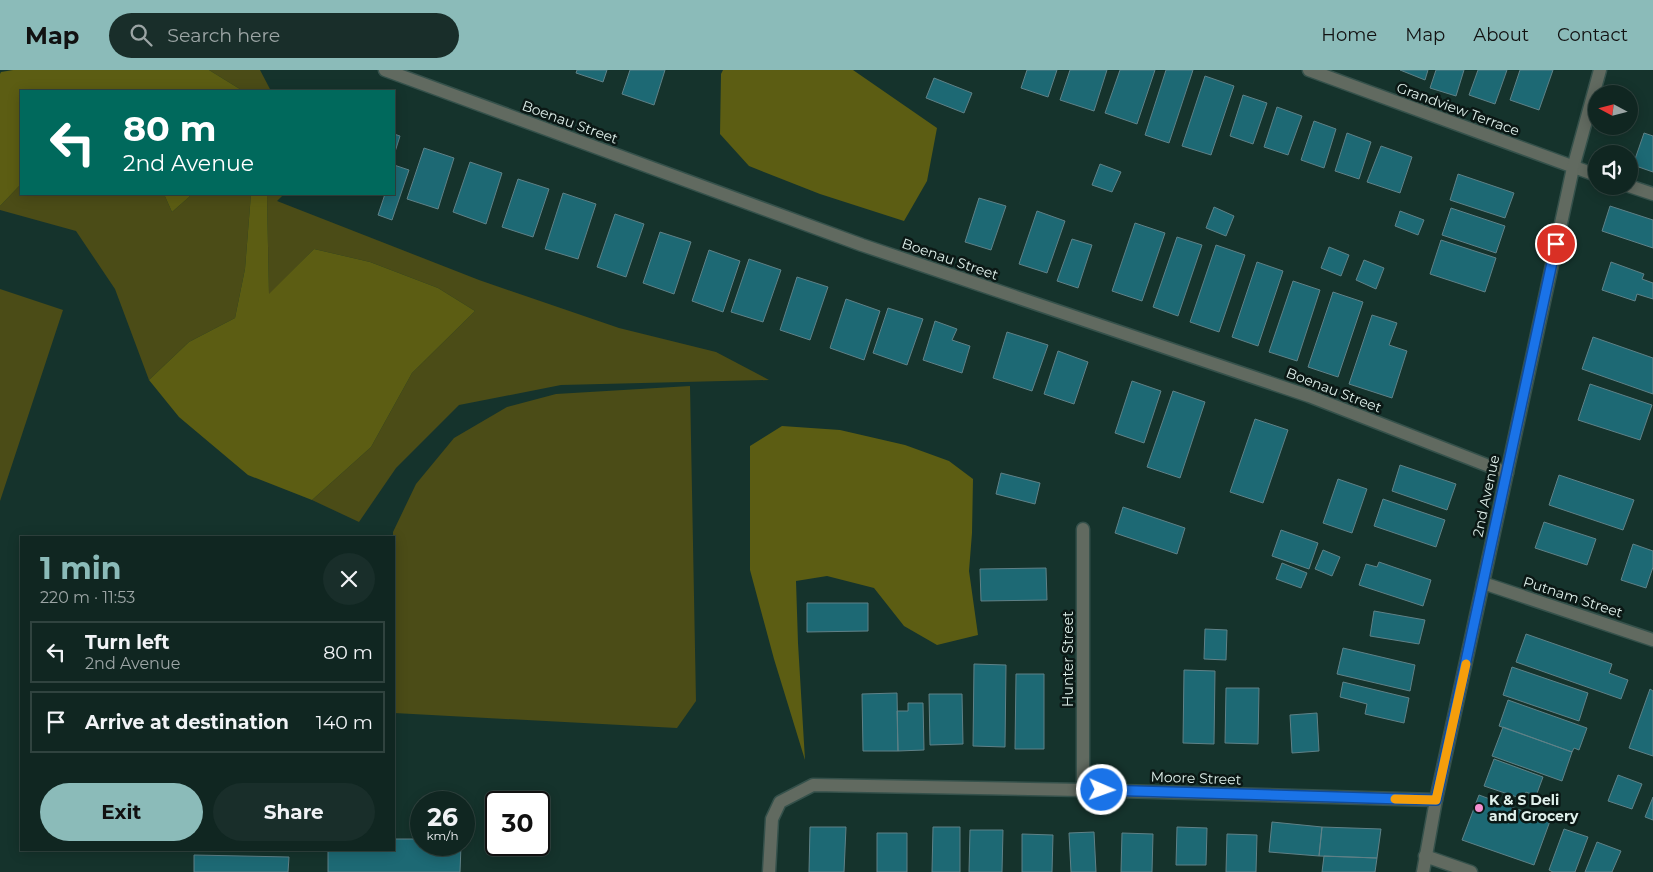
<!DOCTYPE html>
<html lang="en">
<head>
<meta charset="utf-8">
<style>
	body { margin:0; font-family:Montserrat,sans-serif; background:#192e2a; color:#f1f3f6; height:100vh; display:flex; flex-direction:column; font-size:19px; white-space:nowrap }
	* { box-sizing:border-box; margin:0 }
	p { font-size:16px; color:#9ca5a5 }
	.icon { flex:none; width:28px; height:28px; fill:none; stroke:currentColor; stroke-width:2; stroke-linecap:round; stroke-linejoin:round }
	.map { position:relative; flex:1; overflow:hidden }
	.panel { position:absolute; left:20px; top:466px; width:375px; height:315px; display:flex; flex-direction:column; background:#102621; border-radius:0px; box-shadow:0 2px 12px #0003,0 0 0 1px #30433f }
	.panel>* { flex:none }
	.guide { position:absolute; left:20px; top:20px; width:375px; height:105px; border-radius:0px; box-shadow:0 2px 12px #0003,0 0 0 1px #30433f; background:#00695c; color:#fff; overflow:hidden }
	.needle { width:32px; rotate:277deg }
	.controls { position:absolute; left:1588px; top:15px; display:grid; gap:10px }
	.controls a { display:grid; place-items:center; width:50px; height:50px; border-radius:50%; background:#102621; box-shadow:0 2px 12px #0003,0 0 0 1px #30433f; font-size:25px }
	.speed { position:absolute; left:410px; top:721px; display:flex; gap:10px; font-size:25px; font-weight:700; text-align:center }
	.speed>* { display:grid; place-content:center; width:65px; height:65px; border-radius:50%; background:#102621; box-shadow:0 2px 12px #0003,0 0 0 1px #30433f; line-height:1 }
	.speed small { font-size:12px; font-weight:400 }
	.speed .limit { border:2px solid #111; border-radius:8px; background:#fff; color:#111 }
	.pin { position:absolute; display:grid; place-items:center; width:42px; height:42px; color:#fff; margin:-21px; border:2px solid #fff; border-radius:50%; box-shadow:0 1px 5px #0007 }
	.me { position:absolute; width:55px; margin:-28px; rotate:92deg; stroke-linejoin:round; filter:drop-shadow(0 0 4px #0008) }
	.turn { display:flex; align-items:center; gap:18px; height:105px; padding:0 20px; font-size:22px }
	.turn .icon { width:65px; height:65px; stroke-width:2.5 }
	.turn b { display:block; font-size:35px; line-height:42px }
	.round { display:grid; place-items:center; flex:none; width:52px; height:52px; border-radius:26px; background:#192e2a }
	.headline { display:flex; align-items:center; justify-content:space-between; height:85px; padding:0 20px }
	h1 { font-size:30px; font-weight:700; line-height:38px; color:#8bbbb9 }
	.button { display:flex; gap:10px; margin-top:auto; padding:10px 20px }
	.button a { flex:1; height:58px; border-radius:30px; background:#8bbbb9; color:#111; font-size:20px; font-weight:700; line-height:58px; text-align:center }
	.button a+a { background:#192e2a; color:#f1f3f6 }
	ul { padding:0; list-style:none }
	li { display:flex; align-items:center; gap:15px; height:62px; margin:0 10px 8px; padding:0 10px; border:2px solid #30433f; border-radius:0px }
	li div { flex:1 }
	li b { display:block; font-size:19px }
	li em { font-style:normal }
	header { display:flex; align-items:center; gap:30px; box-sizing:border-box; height:70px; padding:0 25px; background:#8bbbb9; color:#111 }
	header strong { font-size:24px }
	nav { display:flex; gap:28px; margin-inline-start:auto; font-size:18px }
	.search { width:350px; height:45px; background:#192e2a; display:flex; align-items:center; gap:12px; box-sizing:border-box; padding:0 18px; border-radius:28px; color:#9ca5a5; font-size:19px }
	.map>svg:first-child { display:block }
	.green { fill:#4b4c17 }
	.forest { fill:#5c5d13 }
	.building { fill:#1d6974; stroke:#5f8187 }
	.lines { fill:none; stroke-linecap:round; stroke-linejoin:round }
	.minor-casing { stroke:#35514b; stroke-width:15 }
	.tertiary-casing { stroke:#35514b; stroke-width:15 }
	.minor { stroke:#616a60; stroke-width:12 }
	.tertiary { stroke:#616a60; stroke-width:12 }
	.route-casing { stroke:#114b97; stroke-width:12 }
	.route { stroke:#1a73e8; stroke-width:9 }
	.slow { stroke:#f59e0b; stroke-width:9 }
	.poi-dot { fill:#f590d1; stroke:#0b1815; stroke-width:2 }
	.labels { text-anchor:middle; stroke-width:5; stroke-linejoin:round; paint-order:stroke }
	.street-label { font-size:14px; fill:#dff0eb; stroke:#0b1815 }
	.poi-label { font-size:14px; font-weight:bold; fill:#dff0eb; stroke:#0b1815; text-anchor:start }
</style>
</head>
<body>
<header>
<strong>Map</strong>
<div class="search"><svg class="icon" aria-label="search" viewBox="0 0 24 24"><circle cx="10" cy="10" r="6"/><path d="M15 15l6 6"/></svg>Search here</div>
<nav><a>Home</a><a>Map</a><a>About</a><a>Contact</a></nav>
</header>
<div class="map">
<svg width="1653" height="802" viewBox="0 0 1653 802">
	<rect width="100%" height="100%" fill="#15332c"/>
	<path class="green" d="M209 0H260L271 21H243Z
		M21 114V124H164L172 142 189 127 190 124H251L245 199 235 248 189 272 149 310 115 219 76 161 0 140V136Z
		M270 124H284L277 131 479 210 619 258 716 282 769 310 561 315 459 335 396 398 359 452 312 430 371 377 412 303 475 241 438 218 370 192 314 179 269 225 267 127Z
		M0 219 63 240 0 431Z
		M690 316 696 631 677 658 394 643 393 462 416 414 454 368 507 337 556 324Z"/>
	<path class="forest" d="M13 0H209L243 21H21V114L0 136V4L1 2Z
		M723 0H853L937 58 927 111 904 151 820 124 749 96 720 64 721 4Z
		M164 124H190L189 127 172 142Z
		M251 124H270L267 127 269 224 314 179 370 192 438 218 475 241 412 303 371 377 312 430 248 405 179 347 149 310 189 272 235 248 245 199Z
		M782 356 840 360 905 375 949 391 973 409 972 463 969 501 978 565 937 575 904 556 874 518 827 506 796 511 798 573 805 690 774 589 750 500V376Z"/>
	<path class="building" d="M577 0H607L603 12 576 3Z
		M630 0H665L654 35 622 24Z
		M1027 0H1057L1048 27 1021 18Z
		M1070 0H1107L1094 41 1060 30Z
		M1120 0H1155L1137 54 1105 43Z
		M1166 0H1193L1169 73 1145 65Z
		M1400 0H1428L1425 10Z
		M1436 0H1464L1456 26 1430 18Z
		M1478 0H1507L1495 34 1469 25Z
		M1520 0H1553L1539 40 1510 30Z
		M1205 6 1234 16 1211 85 1182 76Z
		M934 8 972 23 964 43 926 28Z
		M1243 25 1267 33 1253 74 1230 66Z
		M1277 37 1302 46 1288 85 1264 77Z
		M1314 51 1336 59 1324 98 1301 90Z
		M1347 63 1371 72 1359 109 1335 101Z
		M1644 63 1653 66V102L1633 95Z
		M394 64 400 66 394 85Z
		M1381 76 1412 87 1400 123 1367 112Z
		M424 78 454 88 438 139 407 129Z
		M470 92 502 103 486 154 453 142Z
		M1100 94 1121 102 1112 122 1092 115Z
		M394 95 409 100 392 150 378 145 385 124H394Z
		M1458 104 1514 123 1505 148 1450 130Z
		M518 109 549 119 533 167 502 157Z
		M563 123 596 134 578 189 545 179Z
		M979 128 1006 136 991 180 965 172Z
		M1610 136 1653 150V178L1602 161Z
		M1214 137 1234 146 1226 166 1206 158Z
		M1451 138 1505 156 1496 183 1442 165Z
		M1037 141 1065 151 1047 203 1019 194Z
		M1400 141 1424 150 1418 165 1395 156Z
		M615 144 644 154 626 207 597 197Z
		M1135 153 1165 163 1142 231 1112 221Z
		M660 162 691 172 674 224 643 213Z
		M1177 167 1202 175 1178 246 1153 237Z
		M1072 169 1092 175 1078 218 1057 211Z
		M1441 170 1496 188 1485 222 1430 204Z
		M1216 175 1245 185 1219 262 1190 252Z
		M1329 177 1349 185 1341 206 1321 198Z
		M709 180 740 191 723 242 692 231Z
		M749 189 781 200 763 252 731 242Z
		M1364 190 1384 198 1376 219 1356 210Z
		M1257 192 1283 201 1258 276 1232 267Z
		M1611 192 1644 204 1642 209 1653 213V229L1637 224 1635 231 1602 220Z
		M797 207 828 217 810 270 780 260Z
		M1293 211 1320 220 1297 291 1269 282Z
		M1333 222 1363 232 1338 307 1308 297Z
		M846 229 880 241 864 290 830 278Z
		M888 238 923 249 907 295 873 283Z
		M1372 245 1397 253 1389 275 1407 281 1392 328 1349 314Z
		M935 251 957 259 952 270 970 276 962 303 923 290Z
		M1007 262 1048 275 1032 321 993 308Z
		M1593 267 1653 288V324L1582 299Z
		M1058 281 1088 292 1074 334 1044 324Z
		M1132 311 1161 321 1144 373 1115 363Z
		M1590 314 1652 335 1640 370 1578 350Z
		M1173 321 1205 332 1180 408 1147 397Z
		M1255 349 1288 360 1263 433 1230 422Z
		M1400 395 1456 414 1447 440 1392 421Z
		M1001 403 1040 413 1035 434 996 424Z
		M1559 405 1634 430 1623 460 1549 435Z
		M1338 409 1367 419 1352 463 1323 453Z
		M1383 429 1445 450 1436 477 1374 456Z
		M1123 437 1185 458 1177 484 1115 463Z
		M1544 452 1596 469 1587 495 1535 478Z
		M1281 460 1318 473 1309 499 1272 486Z
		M1633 474 1653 481V497L1646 518 1621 510Z
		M1323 480 1340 487 1332 506 1315 499Z
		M1379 492 1431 510 1423 536 1359 515 1366 494 1377 497Z
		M1282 493 1307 503 1301 518 1276 509Z
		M1046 498 1047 530 981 531 980 499Z
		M807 533H868V561L807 562Z
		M1374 541 1425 550 1419 574 1370 566Z
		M1205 559 1227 560 1226 590 1204 589Z
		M1526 564 1612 594 1609 603 1628 610 1621 629 1516 592Z
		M1343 578 1415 595 1410 621 1337 604Z
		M974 594 1006 595 1005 677 973 676Z
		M1512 597 1588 623 1579 651 1503 625Z
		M1184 600 1215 601 1214 674 1183 673Z
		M1016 604H1044V679H1015Z
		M1343 612 1409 628 1404 653 1365 644 1367 634 1340 627Z
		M1226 618H1259L1258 674 1225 673Z
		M1650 619 1653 621V686L1629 678Z
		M897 623 898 681H863L862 624Z
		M929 624H962L963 674 930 675Z
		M1508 630 1587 658 1579 680 1574 678 1572 682 1499 656Z
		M908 633H923L924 680 898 681 897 641H908Z
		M1317 643 1319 681 1292 683 1290 645Z
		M1503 657 1572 682 1562 711 1492 686Z
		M1494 689 1543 707 1536 726 1526 722 1523 729 1484 716Z
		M1618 705 1642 714 1632 739 1608 731Z
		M1479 725 1550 751 1534 795 1462 770Z
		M1653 727V750L1645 747Z
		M1272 752 1322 757 1319 786 1269 782Z
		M810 757H846L844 802H809Z
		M933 757H960V802H932Z
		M1177 757 1207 758 1206 795H1176Z
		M1322 757 1381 759 1377 788 1319 786Z
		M1564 759 1588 767 1575 802H1553L1549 800Z
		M970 760H1003L1002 802H969Z
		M1094 762 1096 802H1071L1069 763Z
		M877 763H907V802H877Z
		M1122 763 1153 764 1152 802H1121Z
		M1022 764 1053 765 1052 802H1022Z
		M1227 764 1257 765 1256 802H1226Z
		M394 769H421V775H461L460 802H328V780H394Z
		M1597 772 1621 781 1612 802H1585Z
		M194 785 289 787 288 802H194Z
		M1324 786 1377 788 1375 802H1322Z"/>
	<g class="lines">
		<g class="minor-casing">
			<path id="minor" d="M385 0 862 175 1309 326 1507 403
				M1309 0 1596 105
				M1629 116 1653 124
				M1483 513 1653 570
				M1083 720V459
				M1425 786 1471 802
				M769 802 772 749 780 732 813 715 1083 720 1436 730"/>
		</g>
		<g class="tertiary-casing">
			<path id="tertiary" d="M1423 802 1436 730 1573 98 1600 0"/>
		</g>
		<use href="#minor" class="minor"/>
		<use href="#tertiary" class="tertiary"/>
	</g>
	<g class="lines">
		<g class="route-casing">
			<path id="route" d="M1102 720 1436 730 1556 174"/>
		</g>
		<use href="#route" class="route"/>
		<path class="slow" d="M1395 729 1436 730 1466 594"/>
	</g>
	<circle class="poi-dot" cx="1479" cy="738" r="5"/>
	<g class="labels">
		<g class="street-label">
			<text transform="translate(1458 39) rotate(20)" y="5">Grandview Terrace</text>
			<text transform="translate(570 52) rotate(20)" y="5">Boenau Street</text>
			<text transform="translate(950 189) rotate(19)" y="5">Boenau Street</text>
			<text transform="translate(1334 320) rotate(21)" y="5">Boenau Street</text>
			<text transform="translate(1486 426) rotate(-78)" y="5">2nd Avenue</text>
			<text transform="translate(1573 527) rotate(18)" y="5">Putnam Street</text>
			<text transform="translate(1068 589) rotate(-90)" y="5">Hunter Street</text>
			<text transform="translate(1196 708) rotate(2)" y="5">Moore Street</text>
		</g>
		<g class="poi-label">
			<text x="1489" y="735">K &amp; S Deli<tspan x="1489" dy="16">and Grocery</tspan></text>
		</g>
	</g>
</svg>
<div class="controls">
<a><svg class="needle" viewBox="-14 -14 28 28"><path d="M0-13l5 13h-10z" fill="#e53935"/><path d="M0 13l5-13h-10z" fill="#9ca5a5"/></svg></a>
<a><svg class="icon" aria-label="sound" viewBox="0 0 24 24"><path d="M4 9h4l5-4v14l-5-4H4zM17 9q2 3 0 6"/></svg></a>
</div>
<div class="speed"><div>26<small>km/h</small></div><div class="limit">30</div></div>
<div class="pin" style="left:1556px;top:174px;background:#d93025"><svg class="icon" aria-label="arrive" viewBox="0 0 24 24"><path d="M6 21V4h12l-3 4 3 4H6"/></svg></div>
<svg class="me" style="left:1102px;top:720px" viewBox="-20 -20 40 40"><circle r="17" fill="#1a73e8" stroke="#fff" stroke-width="3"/><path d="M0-11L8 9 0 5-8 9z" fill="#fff"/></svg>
<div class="guide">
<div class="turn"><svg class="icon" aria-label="left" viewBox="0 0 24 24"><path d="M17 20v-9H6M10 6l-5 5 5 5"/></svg><div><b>80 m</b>2nd Avenue</div></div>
</div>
<section class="panel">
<div class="headline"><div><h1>1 min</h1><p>220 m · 11:53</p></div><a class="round"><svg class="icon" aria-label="close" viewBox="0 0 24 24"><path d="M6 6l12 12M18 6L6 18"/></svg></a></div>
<ul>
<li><svg class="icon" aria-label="left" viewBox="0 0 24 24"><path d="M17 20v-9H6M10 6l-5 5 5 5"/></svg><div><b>Turn left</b><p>2nd Avenue</p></div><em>80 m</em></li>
<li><svg class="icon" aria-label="arrive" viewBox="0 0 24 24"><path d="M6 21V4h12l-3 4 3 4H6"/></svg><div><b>Arrive at destination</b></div><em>140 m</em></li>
</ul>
<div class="button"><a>Exit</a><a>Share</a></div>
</section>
</div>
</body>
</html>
